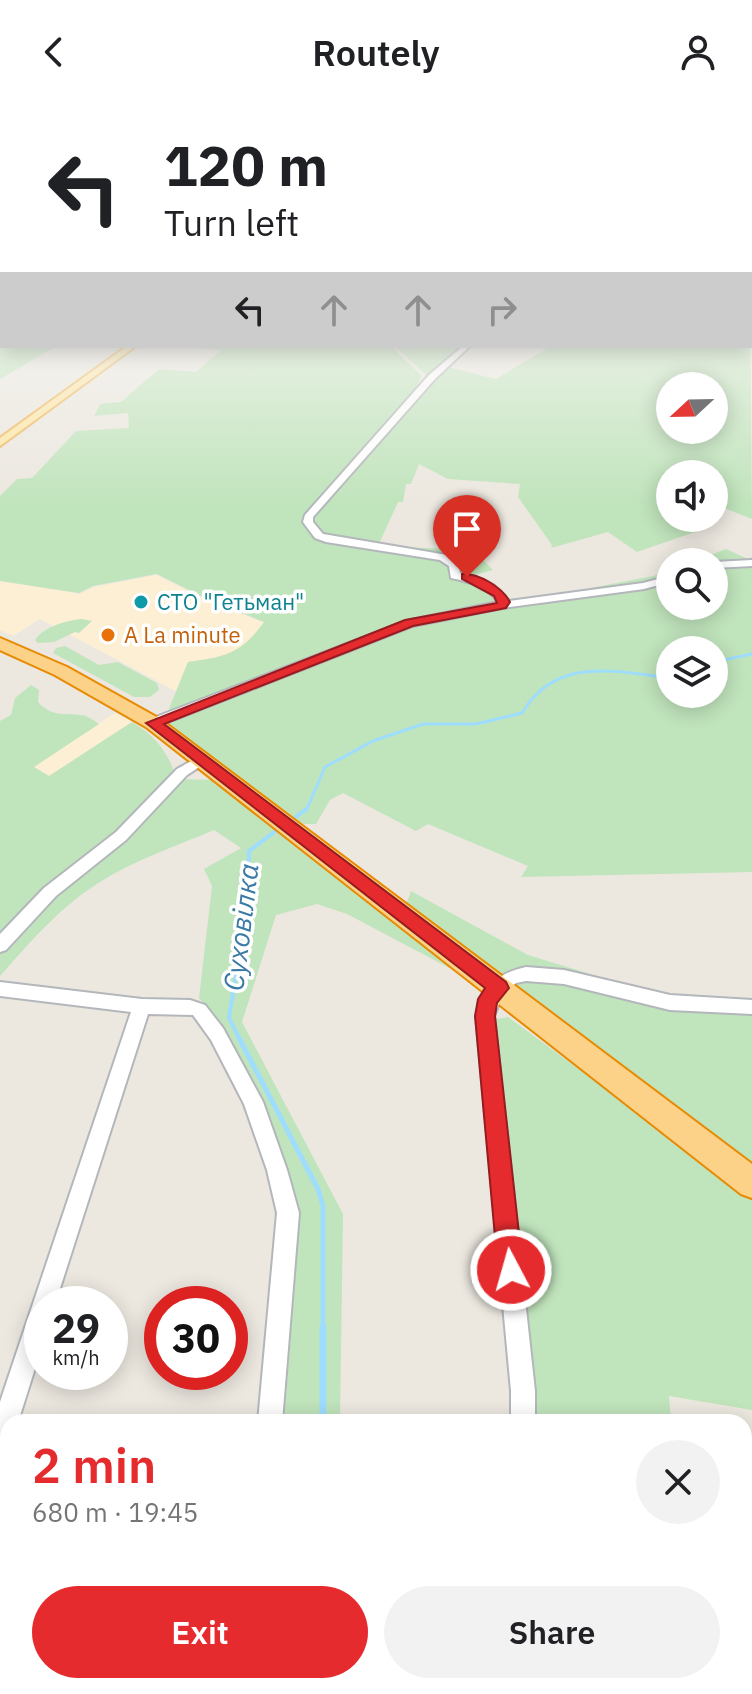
<!DOCTYPE html>
<html lang="en">
<head>
<meta charset="utf-8">
<style>
	body { margin:0; font-family:"IBM Plex Sans",sans-serif; background:#f2f2f2; color:#202124; height:100vh; display:flex; flex-direction:column; font-size:30px; white-space:nowrap }
	* { box-sizing:border-box; margin:0 }
	p { font-size:26px; color:#757577 }
	.icon { flex:none; width:44px; height:44px; fill:none; stroke:currentColor; stroke-width:2; stroke-linecap:round; stroke-linejoin:round }
	.map { position:relative; flex:1; overflow:hidden }
	.details { position:absolute; left:0px; top:1310px; width:752px; height:280px; display:flex; flex-direction:column; background:#fff; border-radius:24px 24px 0 0; box-shadow:0 4px 20px #0003 }
	.details>* { flex:none }
	.top-card { position:absolute; left:0px; top:0px; width:752px; height:244px; box-shadow:0 4px 20px #0003; background:#fff; color:#202124; overflow:hidden }
	.needle { width:52px; rotate:248deg }
	.buttons { position:absolute; left:656px; top:268px; display:grid; gap:16px }
	.buttons a { display:grid; place-items:center; width:72px; height:72px; border-radius:50%; background:#fff; box-shadow:0 4px 20px #0003; font-size:40px }
	.speed { position:absolute; left:24px; top:1182px; display:flex; gap:16px; font-size:40px; font-weight:700; text-align:center }
	.speed>* { display:grid; place-content:center; width:104px; height:104px; border-radius:50%; background:#fff; box-shadow:0 4px 20px #0003; line-height:1 }
	.speed small { font-size:20px; font-weight:400 }
	.speed .limit { border:12px solid #d22; background:#fff; color:#111 }
	.pin { position:absolute; display:grid; place-items:center; width:68px; height:68px; color:#fff; margin:-82px -34px; border-radius:50% 50% 50% 0; rotate:-45deg; box-shadow:0 0 8px #0007 }
	.pin .icon { rotate:45deg }
	.me { position:absolute; width:88px; margin:-44px; rotate:354deg; stroke-linejoin:round; filter:drop-shadow(0 0 6px #0008) }
	.turn { display:flex; align-items:center; gap:28px; height:168px; padding:0 32px; font-size:36px }
	.turn .icon { width:104px; height:104px; stroke-width:2.5 }
	.turn b { display:block; font-size:56px; line-height:68px }
	.lanes { display:flex; align-items:center; height:76px; padding:0 32px; background:#0003; justify-content:center; gap:40px; direction:ltr }
	.lanes .off { opacity:.35 }
	.round { display:grid; place-items:center; flex:none; width:84px; height:84px; border-radius:42px; background:#f2f2f2 }
	.head { display:flex; align-items:center; justify-content:space-between; height:136px; padding:0 32px }
	h1 { font-size:48px; font-weight:600; line-height:60px; color:#e62b2f }
	.action { display:flex; gap:16px; margin-top:auto; padding:16px 32px }
	.action a { flex:1; height:92px; border-radius:48px; background:#e62b2f; color:#fff; font-size:32px; font-weight:600; line-height:92px; text-align:center }
	.action a+a { background:#f2f2f2; color:#202124 }
	header { display:flex; justify-content:space-between; align-items:center; height:104px; padding:0 32px; background:#fff; font-size:36px; font-weight:600 }
	.map>svg:first-child { display:block }
	.commercial { fill:#fdefd3 }
	.green { fill:#c0e4bc; fill-rule:evenodd }
	.lines { fill:none; stroke-linecap:round; stroke-linejoin:round }
	.stream-far3 { stroke:#9eddfe; stroke-width:3 }
	.stream-far2 { stroke:#9eddfe; stroke-width:4 }
	.stream-far1 { stroke:#9eddfe; stroke-width:5 }
	.stream { stroke:#9eddfe; stroke-width:7 }
	.minor-casing { stroke:#b3b7bb; stroke-width:4 }
	.major-casing { stroke:#efb556; stroke-width:4 }
	.highway-casing { stroke:#e88a03; stroke-width:4 }
	.minor { fill:#fff; fill-rule:evenodd }
	.major { fill:#fee6a3; fill-rule:evenodd }
	.highway { fill:#fbd287; fill-rule:evenodd }
	.route { fill:#e62b2f; stroke:#961c1f; stroke-width:2 }
	.culture-dot { fill:#0f9aa8; stroke:#fff; stroke-width:3 }
	.food-dot { fill:#e8710a; stroke:#fff; stroke-width:3 }
	.labels { text-anchor:middle; stroke-width:7; stroke-linejoin:round; paint-order:stroke }
	.far-culture-label { font-size:22px; fill:#0d838f; stroke:#fff; text-anchor:start }
	.far-food-label { font-size:22px; fill:#c56008; stroke:#fff; text-anchor:start }
	.water-label { font-size:28px; font-style:italic; fill:#3a7aa6; stroke:#fff }
</style>
</head>
<body>
<header><svg class="icon" aria-label="back" viewBox="0 0 24 24"><path d="M15 5l-7 7 7 7"/></svg>Routely<svg class="icon" aria-label="person" viewBox="0 0 24 24"><circle cx="12" cy="8" r="4"/><path d="M4 21q1-7 8-7t8 7"/></svg></header>
<div class="map">
<svg width="752" height="1590" viewBox="0 0 752 1590">
	<rect width="100%" height="100%" fill="#ece8e0"/>
	<path class="commercial" d="M156 471 202 494 265 519 244 542 225 553 188 558 176 587 40 515 13 532 0 526V477L80 490 94 483Z
		M115 609 132 618 49 672 33 662Z"/>
	<path class="green" d="M0 178 2 242H57L0 275Z
		M750 178 752 415 714 400V370H670L668 414 695 428 637 448 608 428 551 444 552 441 518 393 520 380 448 375 419 360 411 380H406L403 398H398L378 442 473 446 493 466 475 471C488 486 497 474 513 499L653 472 670 466V502H714V458H691L726 445 748 455 752 453V768L521 773 528 762 428 720 416 727 343 689 330 696 316 720H303L164 617 188 558C225 553 241 550 264 518L203 493 157 470 93 482 79 489 0 477V392L17 375 32 374 76 327 129 324 128 309 94 312 100 300 121 298 159 265 196 268 221 246 182 242H391L422 272 406 300 428 273 395 242H467L443 262 496 275 551 242H750ZM670 282H714V326H670ZM670 546H714V590H670Z
		M82 515 92 517 79 529 75 528 54 538 38 539 35 536C43 523 67 516 82 515Z
		M65 542 99 561 118 558 157 579 159 586 150 593H134L53 549 56 544Z
		M31 581 39 586 38 598C51 613 64 609 81 611 87 611 94 617 99 620L34 663 49 672 132 618C154 631 170 649 176 675L217 676 472 876 347 810 317 800 276 811 242 918 343 1110 340 1318H284L300 1110 275 1033 211 908 199 894 212 782 204 765 241 744 214 726C176 742 135 756 100 778 61 802 31 837 0 872V617L11 611 15 594Z
		M411 787 528 851 662 892 752 894V1061L406 801Z
		M508 913 752 1092V1306L669 1292 671 1318H523L492 916Z
		M241 1582H336L334 1590H238Z
		M522 1582H694L695 1590H522Z"/>
	<g class="lines">
		<path class="stream-far3" d="M714 558 752 550
			M306 707 325 663 373 637 423 620H476L522 609C556 552 614 567 670 574"/>
		<path class="stream-far2" d="M292 716 306 705
			M240 936 229 914 248 794 249 747 281 723"/>
		<path class="stream-far1" d="M239 934 318 1085 323 1102V1225"/>
		<path class="stream" d="M323 1223V1318
			M311 1590 314 1582"/>
		<g class="minor-casing">
			<path id="minor" d="M463 242H470L435 275 313 413V418L323 430 447 451 458 459 460 469 493 481 509 497 643 479 670 472V478L644 485 502 504 413 522 158 622H148V616L406 517 498 498C487 482 470 478 451 474L449 462 440 456 326 438 315 434 303 418 305 411 429 271Z
				M752 456V462L714 464V458Z
				M202 651 209 655 207 658 187 671 126 736 56 792 6 846 0 848V830L44 784 116 728 177 665Z
				M526 863 564 866 670 891 752 896V910L670 906 564 880 526 877 516 879 503 890 494 912 535 1287V1318H511V1287L476 912C482 883 498 869 526 863Z
				M0 878 142 895 190 896 205 901 223 924 263 998 287 1066 299 1109 282 1318H258L277 1109 267 1066 244 1000 211 936 193 911 148 910 55 1200H42V1242L18 1318H8V1344L0 1348V1298L131 908 0 892Z
				M205 1582H235L232 1590H202Z
				M507 1582H537V1590H507Z"/>
		</g>
		<g class="major-casing">
			<path id="major" d="M127 242H136L0 342V334Z"/>
		</g>
		<g class="highway-casing">
			<path id="highway" d="M0 534 67 563 160 615 752 1060V1094L741 1090 146 623 55 571 0 546Z"/>
		</g>
		<use href="#minor" class="minor"/>
		<use href="#major" class="major"/>
		<use href="#highway" class="highway"/>
	</g>
	<linearGradient id="sky" x2="0" y2="1"><stop stop-color="#8ac4f1"/><stop offset="0.44" stop-color="#f6f5f1"/><stop offset="1" stop-color="#f6f5f1" stop-opacity="0"/></linearGradient>
	<rect width="752" height="401" fill="url(#sky)"/>
	<path class="route" d="M462 470C479 469 502 483 510 498L506 504 413 522 164 620 506 878 509 884 497 899 495 912 523 1166 520 1175 511 1178 502 1175 498 1166 475 912 478 895 485 884 146 619 405 516 497 499 494 492 462 475Z"/>
	<circle class="culture-dot" cx="141" cy="498" r="8"/>
	<circle class="food-dot" cx="108" cy="531" r="8"/>
	<g class="labels">
		<g class="far-culture-label">
			<text x="157" y="506">СТО "Гетьман"</text>
		</g>
		<g class="far-food-label">
			<text x="124" y="539">A La minute</text>
		</g>
		<g class="water-label">
			<text transform="translate(241 823) rotate(-83)" y="10">Суховілка</text>
		</g>
	</g>
</svg>
<div class="buttons">
<a><svg class="needle" viewBox="-14 -14 28 28"><path d="M0-13l5 13h-10z" fill="#e53935"/><path d="M0 13l5-13h-10z" fill="#757577"/></svg></a>
<a><svg class="icon" aria-label="sound" viewBox="0 0 24 24"><path d="M4 9h4l5-4v14l-5-4H4zM17 9q2 3 0 6"/></svg></a>
<a><svg class="icon" aria-label="search" viewBox="0 0 24 24"><circle cx="10" cy="10" r="6"/><path d="M15 15l6 6"/></svg></a>
<a><svg class="icon" aria-label="layers" viewBox="0 0 24 24"><path d="M12 4l9 5-9 5-9-5zM3 14l9 5 9-5"/></svg></a>
</div>
<div class="speed"><div>29<small>km/h</small></div><div class="limit">30</div></div>
<div class="pin" style="left:467px;top:473px;background:#d93025"><svg class="icon" aria-label="arrive" viewBox="0 0 24 24"><path d="M6 21V4h12l-3 4 3 4H6"/></svg></div>
<svg class="me" style="left:511px;top:1166px" viewBox="-20 -20 40 40"><circle r="17" fill="#e62b2f" stroke="#fff" stroke-width="3"/><path d="M0-11L8 9 0 5-8 9z" fill="#fff"/></svg>
<div class="top-card">
<div class="turn"><svg class="icon" aria-label="left" viewBox="0 0 24 24"><path d="M17 20v-9H6M10 6l-5 5 5 5"/></svg><div><b>120 m</b>Turn left</div></div>
<div class="lanes"><svg class="icon" aria-label="left" viewBox="0 0 24 24"><path d="M17 20v-9H6M10 6l-5 5 5 5"/></svg><svg class="icon off" aria-label="ahead" viewBox="0 0 24 24"><path d="M12 20V5M6 11l6-6 6 6"/></svg><svg class="icon off" aria-label="ahead" viewBox="0 0 24 24"><path d="M12 20V5M6 11l6-6 6 6"/></svg><svg class="icon off" aria-label="right" viewBox="0 0 24 24"><path d="M7 20v-9h11M14 6l5 5-5 5"/></svg></div>
</div>
<section class="details">
<div class="head"><div><h1>2 min</h1><p>680 m · 19:45</p></div><a class="round"><svg class="icon" aria-label="close" viewBox="0 0 24 24"><path d="M6 6l12 12M18 6L6 18"/></svg></a></div>
<div class="action"><a>Exit</a><a>Share</a></div>
</section>
</div>
</body>
</html>
